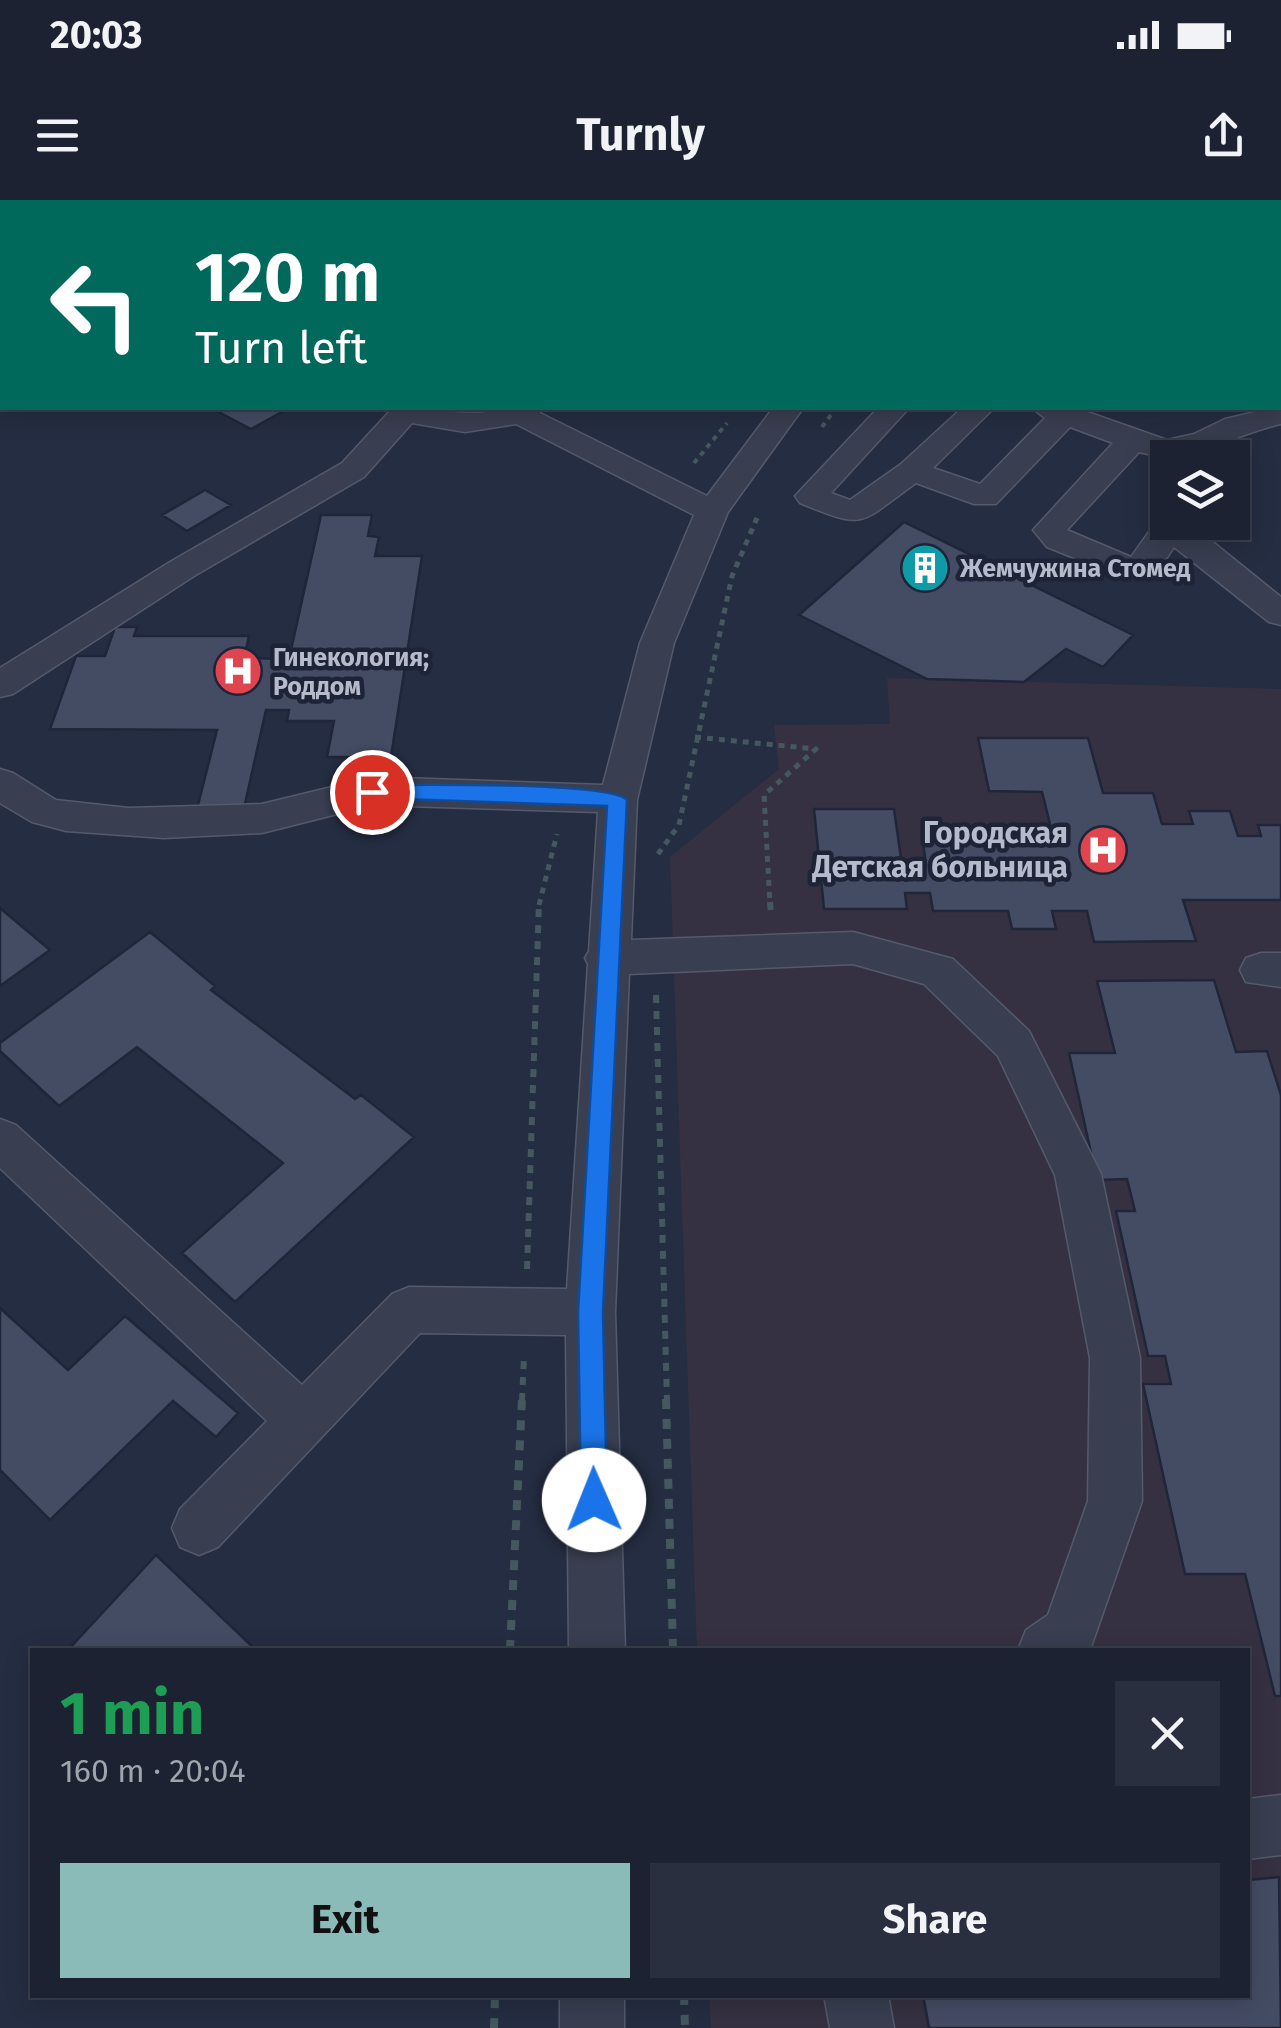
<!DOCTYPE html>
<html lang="en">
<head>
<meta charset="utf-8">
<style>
	body { margin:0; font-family:"Fira Sans",sans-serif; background:#292f3e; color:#f1f3f6; height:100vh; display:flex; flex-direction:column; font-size:38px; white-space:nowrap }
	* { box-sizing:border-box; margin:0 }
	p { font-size:32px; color:#a0a4ac }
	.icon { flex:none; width:55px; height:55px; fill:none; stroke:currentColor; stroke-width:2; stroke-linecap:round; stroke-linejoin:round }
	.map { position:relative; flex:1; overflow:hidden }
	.sheet { position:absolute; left:30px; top:1448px; width:1220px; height:350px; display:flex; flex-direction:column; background:#1c2232; border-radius:0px; box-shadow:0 5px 25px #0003,0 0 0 2px #3a3f4d }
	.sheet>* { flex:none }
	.hud { position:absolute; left:0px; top:0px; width:1282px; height:210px; box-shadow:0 5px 25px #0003,0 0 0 2px #3a3f4d; background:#00695c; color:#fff; overflow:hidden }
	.tools { position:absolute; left:1150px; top:240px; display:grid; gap:20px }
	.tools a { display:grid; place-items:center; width:100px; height:100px; border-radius:0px; background:#1c2232; box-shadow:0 5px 25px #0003,0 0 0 2px #3a3f4d; font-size:50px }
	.pin { position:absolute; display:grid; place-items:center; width:85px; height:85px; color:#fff; margin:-42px; border:5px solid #fff; border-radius:50%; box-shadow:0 2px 10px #0007 }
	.me { position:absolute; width:110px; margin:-55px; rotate:359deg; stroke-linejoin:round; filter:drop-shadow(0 0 8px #0008) }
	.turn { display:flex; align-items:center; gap:35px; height:210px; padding:0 30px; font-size:45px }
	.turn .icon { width:130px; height:130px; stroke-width:2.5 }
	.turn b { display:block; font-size:70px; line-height:85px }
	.round { display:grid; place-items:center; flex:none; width:105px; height:105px; border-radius:0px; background:#292f3e }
	.overview { display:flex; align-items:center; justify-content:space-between; height:170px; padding:0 30px }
	h1 { font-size:60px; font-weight:700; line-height:75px; color:#1e9e55 }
	.primary-button { display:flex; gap:20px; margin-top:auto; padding:20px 30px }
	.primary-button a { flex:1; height:115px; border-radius:0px; background:#8bbbb9; color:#111; font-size:40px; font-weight:700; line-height:115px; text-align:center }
	.primary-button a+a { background:#292f3e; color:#f1f3f6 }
	.status { display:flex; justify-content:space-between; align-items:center; height:70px; padding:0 50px; background:#1c2232; direction:ltr }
	.status svg { height:28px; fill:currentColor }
	header { display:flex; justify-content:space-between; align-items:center; height:130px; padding:0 30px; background:#1c2232; font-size:45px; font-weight:700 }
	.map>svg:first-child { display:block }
	.medical { fill:#363142 }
	.building { fill:#444c64; stroke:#202639; stroke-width:2.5 }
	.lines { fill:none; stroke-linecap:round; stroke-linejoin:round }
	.minor-casing { stroke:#545a6c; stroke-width:3 }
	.path-far3 { stroke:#45585f; stroke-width:4; stroke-dasharray:5 5; stroke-linecap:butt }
	.path-far2 { stroke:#45585f; stroke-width:5; stroke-dasharray:6 6; stroke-linecap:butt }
	.path-far1 { stroke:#45585f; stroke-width:6; stroke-dasharray:8 8; stroke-linecap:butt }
	.path { stroke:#45585f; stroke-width:8; stroke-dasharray:10 10; stroke-linecap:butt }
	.minor { fill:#393f51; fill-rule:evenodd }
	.route { fill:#1a73e8; stroke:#114b97; stroke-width:2.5 }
	.labels { text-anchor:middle; stroke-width:9; stroke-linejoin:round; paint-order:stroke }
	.far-poi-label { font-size:25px; font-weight:bold; fill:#b6bbcc; stroke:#1e2437; text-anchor:start }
	.poi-label { font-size:30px; font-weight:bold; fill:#b6bbcc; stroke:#1e2437; text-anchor:end }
</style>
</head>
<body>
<div class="status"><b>20:03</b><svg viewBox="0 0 49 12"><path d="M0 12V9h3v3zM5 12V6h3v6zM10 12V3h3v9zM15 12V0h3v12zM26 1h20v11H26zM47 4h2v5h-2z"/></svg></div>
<header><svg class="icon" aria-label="menu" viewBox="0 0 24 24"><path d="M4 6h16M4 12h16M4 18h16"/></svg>Turnly<svg class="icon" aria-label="share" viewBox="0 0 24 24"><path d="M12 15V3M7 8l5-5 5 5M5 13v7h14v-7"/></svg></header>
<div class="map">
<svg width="1281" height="1828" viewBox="0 0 1281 1828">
	<rect width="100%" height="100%" fill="#252d42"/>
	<path class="medical" d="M887 478 1281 489V1828H711L709 1795H1248V1450H697L670 657 779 569 774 525 890 524Z"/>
	<path class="building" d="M672 0H772L778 2H679Z
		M211 208H289L251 229Z
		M205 290 231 305 187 331 162 315Z
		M321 315H372L368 336 379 337 375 356H422L391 557H327L334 521H287L289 510H266L244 608 197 609 217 530 50 529 76 456H105L115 427H137L134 436H249L244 458 289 459Z
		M904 322 1133 435 1103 467 1066 449 1024 482 927 479 799 415Z
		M978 538H1088L1103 593H1153L1162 624H1193L1189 611H1230L1238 636H1261L1258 625H1281V700H1183L1196 741 1094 742 1087 711H1052L1056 729H1012L1008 711H933L930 693H905L907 709H824L814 609H894L902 665H926L922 635 1053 636 1042 592 989 591Z
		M0 708 50 750 0 786Z
		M150 732 215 786 211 790 355 899 361 895 414 937 235 1102 182 1053 283 963 137 847 59 906 0 851V843Z
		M1214 780 1236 852 1267 851 1281 895V1496H1275L1245 1374H1185L1143 1184H1171L1165 1156H1148L1116 1011H1135L1127 979 1097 980 1069 853H1115L1097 781Z
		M0 1108 68 1170 125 1116 238 1213 216 1237 173 1201 50 1320 0 1270Z
		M156 1355 256 1450H68Z
		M1279 1677 1281 1828H929L923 1795H1248V1680Z"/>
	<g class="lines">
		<g class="minor-casing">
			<path id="minor" d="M971 0H1002L1004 2H973Z
				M1281 149V168L1280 169V150Z
				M1281 206V224C1232 235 1188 266 1139 252L1067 330 1131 357 1161 315 1168 313V322H1188L1281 397V425L1269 422 1174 347 1158 371 1129 379 1117 375 1047 347 1033 330 1113 243 1070 227 996 304H974L916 283C858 324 868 331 800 303L795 296 878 208H909L831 293 850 300 901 264 962 208H994L933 268 980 284 1045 218 1032 208H1076L1167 240 1194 234 1225 219Z
				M386 208C423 206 458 217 494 211L492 208H544L540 213 707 296 773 208H803L728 312 674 443 637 600 631 740 853 732 953 759 1029 831 1101 974 1140 1158 1142 1301 1090 1450H1018L1026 1430 1048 1415 1088 1301 1090 1158 1055 975 998 856 924 784 853 764 629 774 615 1112 625 1450H569L566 1135 420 1133 218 1347 199 1355 180 1347 172 1328 180 1309 267 1221 0 968V919L16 925 302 1185 392 1094 409 1087 567 1089 588 764 585 758 589 751 598 612 373 605 262 633 164 638 66 631 32 622 0 603V569L13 573 56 600 128 608 262 604 373 577 603 585 640 443 694 315 516 224 465 232 412 223 364 277 194 376 13 494 0 497V468L170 362 342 263 389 212Z
				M1261 753H1281V787L1246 782 1240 770 1246 758Z
				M1281 1595V1655L1248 1659V1599Z
				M560 1795H624V1828H560Z
				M824 1795H888L894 1828H830Z"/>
		</g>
		<path class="path-far3" d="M822 227 836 208
			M694 263 727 223"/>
		<path class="path-far2" d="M695 537 816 549 764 595 770 705
			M658 654 679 625 732 376 757 318
			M539 705 557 634"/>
		<path class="path-far1" d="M770 702 771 714
			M656 795 667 1201
			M527 1069 539 702
			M522 1201 524 1157"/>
		<path class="path" d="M666 1199 673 1450
			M510 1450 522 1199
			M684 1795 685 1828
			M494 1828 495 1795"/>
		<use href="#minor" class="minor"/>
	</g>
	<path class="route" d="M372 585C410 585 611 581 627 600L603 1112 607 1300 604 1309 594 1313 584 1309 581 1300 578 1112 607 606 372 598 363 592Z"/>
	<defs>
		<g id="building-disc" transform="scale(2.5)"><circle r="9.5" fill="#0f9aa8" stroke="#1e2437"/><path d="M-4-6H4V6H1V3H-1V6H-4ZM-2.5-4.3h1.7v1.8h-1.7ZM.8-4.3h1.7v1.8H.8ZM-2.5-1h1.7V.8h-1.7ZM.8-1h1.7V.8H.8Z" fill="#fff"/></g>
		<g id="hospital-disc" transform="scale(2.5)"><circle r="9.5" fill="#e0444e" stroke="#1e2437"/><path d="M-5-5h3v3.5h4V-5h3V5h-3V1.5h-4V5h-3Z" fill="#fff"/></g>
	</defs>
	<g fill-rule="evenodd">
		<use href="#building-disc" x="925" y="368"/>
		<use href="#hospital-disc" x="238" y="471"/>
		<use href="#hospital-disc" x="1103" y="650"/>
	</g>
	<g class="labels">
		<g class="far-poi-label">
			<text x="960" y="377">Жемчужина Стомед</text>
			<text x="273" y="466">Гинекология;<tspan x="273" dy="29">Роддом</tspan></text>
		</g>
		<g class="poi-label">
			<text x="1068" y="643">Городская<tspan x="1068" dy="34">Детская больница</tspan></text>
		</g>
	</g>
</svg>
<div class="tools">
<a><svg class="icon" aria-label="layers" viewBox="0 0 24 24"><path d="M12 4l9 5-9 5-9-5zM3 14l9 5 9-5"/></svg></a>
</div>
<div class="pin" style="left:372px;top:592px;background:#d93025"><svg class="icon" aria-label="arrive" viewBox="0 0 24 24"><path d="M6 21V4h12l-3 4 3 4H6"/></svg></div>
<svg class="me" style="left:594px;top:1300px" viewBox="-20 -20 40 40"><circle r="19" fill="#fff"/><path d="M0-13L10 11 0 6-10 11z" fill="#1a73e8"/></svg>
<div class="hud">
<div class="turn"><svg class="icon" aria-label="left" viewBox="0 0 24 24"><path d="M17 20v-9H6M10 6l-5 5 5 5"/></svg><div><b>120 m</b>Turn left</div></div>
</div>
<section class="sheet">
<div class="overview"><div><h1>1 min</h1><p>160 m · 20:04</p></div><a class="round"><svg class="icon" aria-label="close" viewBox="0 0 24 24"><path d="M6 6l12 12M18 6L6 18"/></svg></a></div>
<div class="primary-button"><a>Exit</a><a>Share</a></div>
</section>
</div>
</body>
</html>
